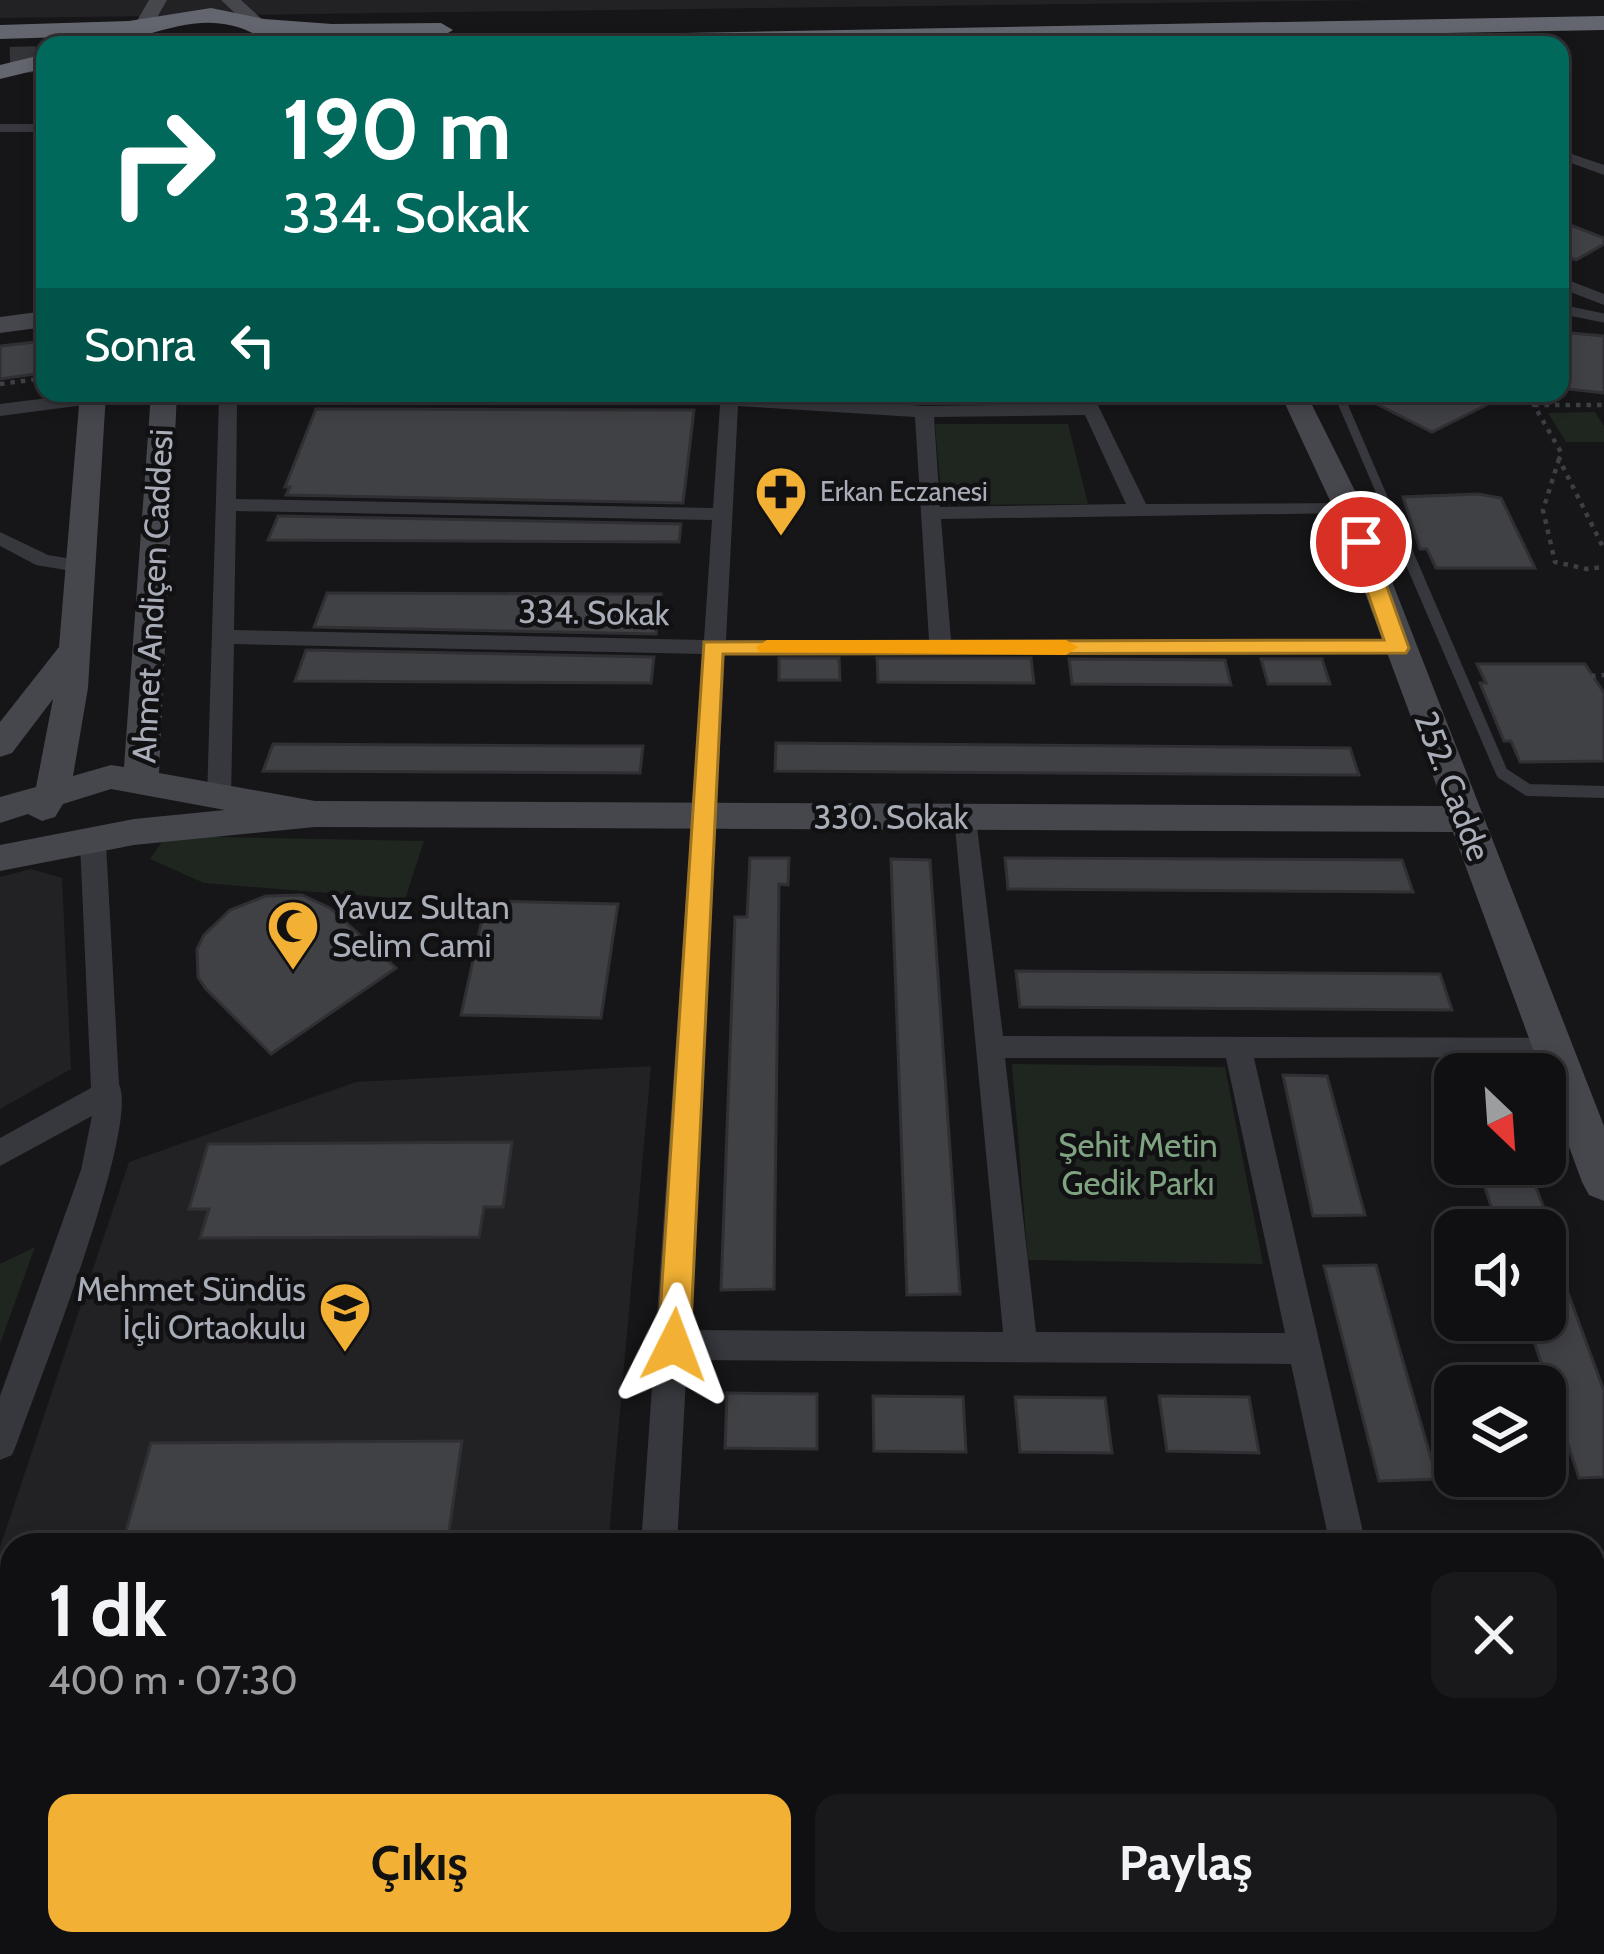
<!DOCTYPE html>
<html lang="tr">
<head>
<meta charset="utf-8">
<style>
	body { margin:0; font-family:Cabin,sans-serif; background:#19191b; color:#f1f3f6; height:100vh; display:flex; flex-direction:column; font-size:45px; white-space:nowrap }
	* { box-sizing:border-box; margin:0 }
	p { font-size:39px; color:#9c9d9f }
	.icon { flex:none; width:66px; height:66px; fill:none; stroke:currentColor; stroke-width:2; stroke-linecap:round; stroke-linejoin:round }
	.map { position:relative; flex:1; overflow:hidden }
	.drawer { position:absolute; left:0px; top:1533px; width:1605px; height:423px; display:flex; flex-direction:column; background:#101012; border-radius:36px 36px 0 0; box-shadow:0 6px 18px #0003,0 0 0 3px #303032 }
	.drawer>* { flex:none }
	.guide { position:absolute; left:36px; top:36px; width:1533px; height:366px; border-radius:24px; box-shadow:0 6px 18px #0003,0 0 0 3px #303032; background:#00695c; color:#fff; overflow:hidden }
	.needle { width:78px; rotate:155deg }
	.fabs { position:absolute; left:1434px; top:1053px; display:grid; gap:24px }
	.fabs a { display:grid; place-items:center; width:132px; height:132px; border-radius:24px; background:#101012; box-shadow:0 6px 18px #0003,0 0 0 3px #303032; font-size:60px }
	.pin { position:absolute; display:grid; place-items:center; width:102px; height:102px; color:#fff; margin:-51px; border:6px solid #fff; border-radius:50%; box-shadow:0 3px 12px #0007 }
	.me { position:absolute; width:132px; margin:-66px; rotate:3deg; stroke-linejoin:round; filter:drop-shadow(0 0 9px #0008) }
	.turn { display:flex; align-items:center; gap:42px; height:252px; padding:0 48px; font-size:54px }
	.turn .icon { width:156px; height:156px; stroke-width:2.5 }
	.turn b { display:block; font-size:84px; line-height:102px }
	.then { display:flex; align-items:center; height:114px; padding:0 48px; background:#0003; gap:24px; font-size:45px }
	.round { display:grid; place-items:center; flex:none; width:126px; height:126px; border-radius:24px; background:#19191b }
	.headline { display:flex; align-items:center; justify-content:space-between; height:204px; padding:0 48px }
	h1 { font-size:72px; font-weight:700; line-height:90px }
	.action { display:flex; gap:24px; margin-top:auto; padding:24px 48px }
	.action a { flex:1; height:138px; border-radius:24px; background:#f2b134; color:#111; font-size:48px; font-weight:700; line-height:138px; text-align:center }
	.action a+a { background:#19191b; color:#f1f3f6 }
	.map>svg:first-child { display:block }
	.built { fill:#222225 }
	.green { fill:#1e261f }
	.building { fill:#404145; stroke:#303034; stroke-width:3 }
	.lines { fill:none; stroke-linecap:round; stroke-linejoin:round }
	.highway-tunnel { stroke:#333438; stroke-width:26; stroke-dasharray:26 12; stroke-linecap:butt }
	.path { stroke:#3d3f44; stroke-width:4.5; stroke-dasharray:4.5 6; stroke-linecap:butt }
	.lane-far1 { stroke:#37383d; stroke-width:9 }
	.lane { stroke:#37383d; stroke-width:12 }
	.street { fill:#37383d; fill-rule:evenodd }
	.secondary { fill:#45474d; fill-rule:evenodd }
	.highway { fill:#63666e; fill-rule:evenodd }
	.route { fill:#f2b134; stroke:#9d7322; stroke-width:3 }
	.slow { fill:#f59e0b }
	.labels { text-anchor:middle; stroke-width:9; stroke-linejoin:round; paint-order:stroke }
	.far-poi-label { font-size:27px; fill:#a8adb8; stroke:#111113; text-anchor:start }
	.street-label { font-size:33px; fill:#a8adb8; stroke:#111113 }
	.poi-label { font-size:33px; fill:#a8adb8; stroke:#111113; text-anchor:start }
	.park-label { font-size:33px; fill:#7fa381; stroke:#111113 }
</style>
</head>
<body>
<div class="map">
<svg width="1604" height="1954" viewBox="0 0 1604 1954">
	<rect width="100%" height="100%" fill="#161618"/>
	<path class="built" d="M0 0H1383L0 18Z
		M31 869 62 878 71 1069 0 1109V877Z
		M651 1066 608 1545H12V1640H0V1547L129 1162 356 1082Z"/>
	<path class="green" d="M1595 412 1604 426V442H1566L1548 413Z
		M935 424H1068L1088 504 942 505Z
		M166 836 424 841 405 899 204 883 150 859Z
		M1012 1064 1225 1067 1263 1264 1028 1260Z
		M35 1247 0 1344V1264Z"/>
	<path class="building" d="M1560 221 1604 238V244L1576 260 1560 254Z
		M1560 332 1604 336V393L1568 389 1565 375 1560 374Z
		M45 341 42 373 0 379V346Z
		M1355 393H1510L1432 432Z
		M316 409 694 410 683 503 286 495 290 487H285Z
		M1478 494 1501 498 1535 568H1436L1427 549H1420L1403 497Z
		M278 516 681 524 679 542 268 540Z
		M327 593 617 594H661L656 634 314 627Z
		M306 650 654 657 651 683 295 681Z
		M779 658H839L840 680H779Z
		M877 658H1031L1034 683 878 682Z
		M1069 659 1225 660 1231 685 1072 684Z
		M1261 659H1322L1330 684H1268Z
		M1477 664H1585L1604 693V761L1520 762 1511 741H1504L1480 683H1486Z
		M776 743 1350 748 1359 775 775 771Z
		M273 744 579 746H643L640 773 263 771Z
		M750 858H789L788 885 779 884 774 1289 721 1290 735 917H747Z
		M1005 858 1402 860 1413 892 1008 889Z
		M891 859 930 860 960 1294 907 1295Z
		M302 895 330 908 396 968 271 1054 206 989 198 977 197 949 204 935 230 910 266 896Z
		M486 901 618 904 601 1018 461 1015Z
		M1016 971 1440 974 1452 1010 1020 1007Z
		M1283 1075 1327 1076 1365 1215 1313 1216Z
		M512 1142 503 1207H484L479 1237 200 1238 209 1209H189L208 1144Z
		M1477 1164H1527L1547 1216 1495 1218Z
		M1545 1230 1604 1391V1477L1579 1478 1527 1320H1545Z
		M1376 1265 1398 1344 1437 1479 1379 1481 1324 1266Z
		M727 1393 817 1394V1449L725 1448Z
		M873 1396 963 1397 966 1452 874 1451Z
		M1159 1396 1249 1397 1259 1453 1167 1451Z
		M1015 1397 1105 1398 1112 1453 1020 1452Z
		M462 1441 447 1545H122L151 1443Z"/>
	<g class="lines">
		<path class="highway-tunnel" d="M10 60 45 59"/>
		<path class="path" d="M0 384 38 379
			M1527 393 1562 454 1559 459 1604 549
			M1534 405H1604
			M1559 459 1543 510 1555 562 1587 569 1604 567
			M1591 676 1604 675"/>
		<path class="lane-far1" d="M1560 309 1604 318
			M1338 393 1394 523"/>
		<path class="lane" d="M1393 520 1502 773 1528 790 1604 792"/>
		<path class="street" d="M0 124H45V132H0Z
			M1560 150 1604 165V175L1560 159Z
			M1560 277 1604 294V305L1560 288Z
			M88 393 101 398 92 404 0 416V404Z
			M226 393H739L924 406 1080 404 1079 393H1092L1146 504 1355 503 1358 507 1348 513 941 519 951 640 1398 641 1409 648 1406 653 725 654 688 1330 1003 1332 954 817 966 808 975 811 1003 1036 1562 1038 1566 1046 1562 1054 1552 1057 1254 1058 1366 1545H1330L1291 1364 687 1360 677 1545H641L703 654 234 644 231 799 228 805H210L207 799 219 398ZM237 404 720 405 713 508 236 499ZM738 406 915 417 929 640H726ZM1085 415 1126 504 940 507 934 417ZM236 511 712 520 704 640 234 630ZM1005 1058H1226L1285 1333 1036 1332Z
			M0 532 48 555 90 562 93 567 83 573 36 565 0 546Z
			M93 834 106 843 119 1084C140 1129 38 1383 17 1443L12 1455 0 1460V1396L81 1170 92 1116 0 1166V1138L91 1088 80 843Z
			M0 1660H12V1698H0Z
			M1593 1707H1604V1745H1593Z
			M85 1944H127L124 1954H82Z
			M609 1944H651L650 1954H608Z
			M1415 1944H1457L1459 1954H1417Z"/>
		<path class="secondary" d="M149 0H167L151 28H137L135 24Z
			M221 0H241L267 24 251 28Z
			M45 311V327L0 333V317Z
			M80 393H106L88 688 73 776 111 765 124 767 151 393H177L159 773 315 801 1444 806 1333 507 1280 393H1306L1363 507 1604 1126V1201L1589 1195 1582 1182 1453 832 315 827 134 845 0 871V845L134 819 225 810 111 789 63 804 55 817 42 821 28 814 0 823V797L36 787 53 699 12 753 0 757V722L59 647Z"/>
		<path class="highway" d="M211 8 264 19 332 24 441 23 453 30 441 37 284 35 286 45H262V38C198 0 149 45 87 45L97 36 0 39V25L129 21Z
			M1604 16V30L790 45H396L408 38Z
			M45 54V68L0 79V65Z"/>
	</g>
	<path class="route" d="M1361 536 1371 542 1409 648 1406 653 723 654 690 1345 686 1356 674 1360 663 1356 658 1345 704 642 1384 640 1350 542Z"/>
	<path class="slow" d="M767 640H1066L1078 647 1066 655 759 652 756 647Z"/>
	<defs>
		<g id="pharmacy-pin" transform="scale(2.7)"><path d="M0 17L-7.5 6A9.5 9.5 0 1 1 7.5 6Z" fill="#f2b134" stroke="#111113"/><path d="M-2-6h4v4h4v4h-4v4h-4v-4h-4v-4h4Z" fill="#111"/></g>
		<g id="mosque-pin" transform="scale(2.7)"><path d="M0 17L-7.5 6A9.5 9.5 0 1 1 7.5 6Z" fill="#f2b134" stroke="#111113"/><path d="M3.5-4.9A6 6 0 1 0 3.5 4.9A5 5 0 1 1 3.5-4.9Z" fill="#111"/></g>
		<g id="school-pin" transform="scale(2.7)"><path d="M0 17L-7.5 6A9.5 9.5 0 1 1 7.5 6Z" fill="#f2b134" stroke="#111113"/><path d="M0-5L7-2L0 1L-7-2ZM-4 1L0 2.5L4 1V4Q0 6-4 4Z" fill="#111"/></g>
	</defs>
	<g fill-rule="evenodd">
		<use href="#pharmacy-pin" x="781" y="492"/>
		<use href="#mosque-pin" x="293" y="926"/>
		<use href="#school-pin" x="345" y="1308"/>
	</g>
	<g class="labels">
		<g class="far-poi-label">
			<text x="820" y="501">Erkan Eczanesi</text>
		</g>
		<g class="street-label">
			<text transform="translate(152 596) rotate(-87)" y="12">Ahmet Andiçen Caddesi</text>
			<text transform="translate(594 612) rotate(1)" y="12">334. Sokak</text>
			<text transform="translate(1453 786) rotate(69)" y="12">252. Cadde</text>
			<text x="891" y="829">330. Sokak</text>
		</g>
		<g class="poi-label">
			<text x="332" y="919">Yavuz Sultan<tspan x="332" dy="38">Selim Cami</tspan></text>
			<text x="306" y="1301" text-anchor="end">Mehmet Sündüs<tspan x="306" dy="38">İçli Ortaokulu</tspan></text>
		</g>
		<g class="park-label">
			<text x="1138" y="1157">Şehit Metin<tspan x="1138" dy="38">Gedik Parkı</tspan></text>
		</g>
	</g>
</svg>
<div class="fabs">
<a><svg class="needle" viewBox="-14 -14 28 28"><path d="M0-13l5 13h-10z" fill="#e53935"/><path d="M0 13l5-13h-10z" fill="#9c9d9f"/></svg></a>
<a><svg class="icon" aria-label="sound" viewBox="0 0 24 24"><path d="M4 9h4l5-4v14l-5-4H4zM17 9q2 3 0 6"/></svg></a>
<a><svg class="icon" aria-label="layers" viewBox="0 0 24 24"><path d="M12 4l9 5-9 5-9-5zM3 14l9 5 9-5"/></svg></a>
</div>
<div class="pin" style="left:1361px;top:542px;background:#d93025"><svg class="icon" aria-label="arrive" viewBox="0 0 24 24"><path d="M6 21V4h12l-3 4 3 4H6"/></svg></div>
<svg class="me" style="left:674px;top:1345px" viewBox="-20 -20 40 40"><path d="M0-17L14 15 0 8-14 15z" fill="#f2b134" stroke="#fff" stroke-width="4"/></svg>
<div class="guide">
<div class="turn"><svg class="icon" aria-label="right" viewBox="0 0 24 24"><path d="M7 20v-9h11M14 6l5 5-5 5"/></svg><div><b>190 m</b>334. Sokak</div></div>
<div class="then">Sonra<svg class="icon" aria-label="left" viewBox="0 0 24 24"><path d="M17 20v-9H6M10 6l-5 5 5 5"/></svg></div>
</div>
<section class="drawer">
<div class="headline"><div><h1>1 dk</h1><p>400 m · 07:30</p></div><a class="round"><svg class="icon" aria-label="close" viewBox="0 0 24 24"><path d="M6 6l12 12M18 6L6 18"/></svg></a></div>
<div class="action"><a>Çıkış</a><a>Paylaş</a></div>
</section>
</div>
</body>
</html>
